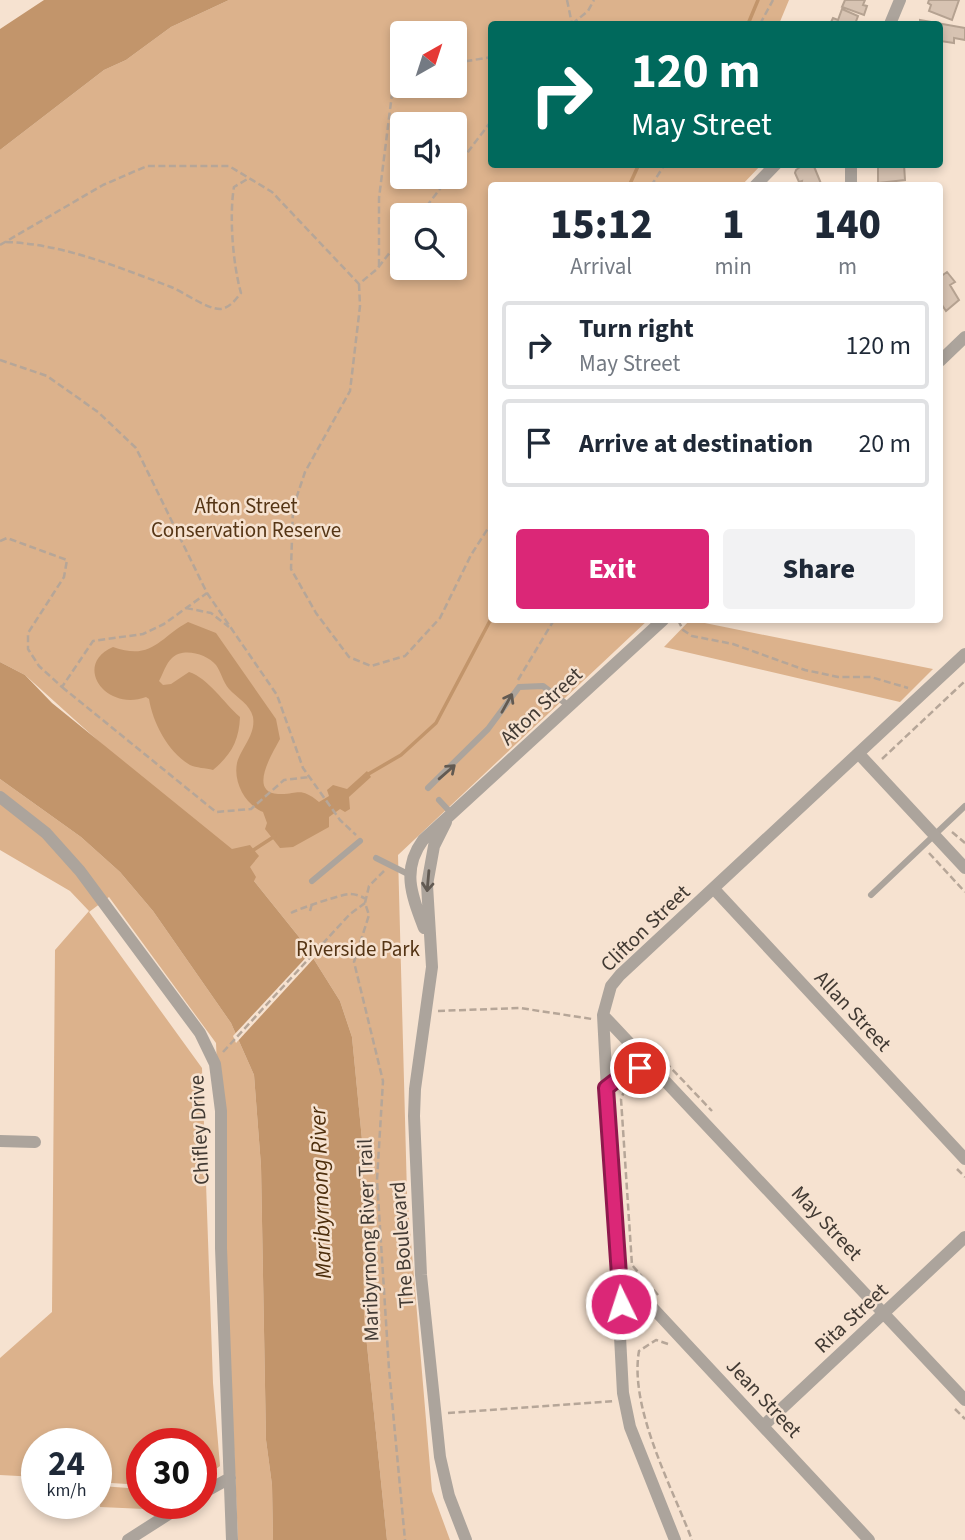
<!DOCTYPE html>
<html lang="en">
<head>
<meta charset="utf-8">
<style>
	body { margin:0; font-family:"Source Sans 3",sans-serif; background:#f2f2f3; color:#1f2937; height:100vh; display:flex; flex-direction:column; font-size:26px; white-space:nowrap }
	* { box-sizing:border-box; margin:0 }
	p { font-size:23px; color:#747a83 }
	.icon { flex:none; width:38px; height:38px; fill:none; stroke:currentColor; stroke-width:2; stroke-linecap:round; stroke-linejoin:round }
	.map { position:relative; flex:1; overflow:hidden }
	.panel { position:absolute; left:488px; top:182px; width:455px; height:441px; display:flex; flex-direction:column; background:#fff; border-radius:7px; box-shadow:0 4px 10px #0003 }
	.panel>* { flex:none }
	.banner { position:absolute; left:488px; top:21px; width:455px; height:147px; border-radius:7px; box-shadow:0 4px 10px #0003; background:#00695c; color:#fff; overflow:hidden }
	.needle { width:46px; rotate:39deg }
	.controls { position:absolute; left:390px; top:21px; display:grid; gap:14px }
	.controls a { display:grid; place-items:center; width:77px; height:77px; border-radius:7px; background:#fff; box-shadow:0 4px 10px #0003; font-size:35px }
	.speed { position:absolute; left:21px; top:1428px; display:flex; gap:14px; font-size:35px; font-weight:700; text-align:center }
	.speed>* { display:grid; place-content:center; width:91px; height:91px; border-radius:50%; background:#fff; box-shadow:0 4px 10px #0003; line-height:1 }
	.speed small { font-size:18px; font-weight:400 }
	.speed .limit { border:10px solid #d22; background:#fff; color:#111 }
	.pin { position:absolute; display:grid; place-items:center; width:60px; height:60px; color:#fff; margin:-30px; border:4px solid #fff; border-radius:50%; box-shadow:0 2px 7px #0007 }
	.me { position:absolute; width:77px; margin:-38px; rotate:356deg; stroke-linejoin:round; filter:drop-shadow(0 0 5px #0008) }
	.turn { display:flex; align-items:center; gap:24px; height:147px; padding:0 28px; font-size:32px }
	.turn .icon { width:91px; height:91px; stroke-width:2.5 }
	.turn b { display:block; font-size:49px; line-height:60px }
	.eta { display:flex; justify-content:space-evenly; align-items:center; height:119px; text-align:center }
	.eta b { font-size:42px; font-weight:800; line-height:49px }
	.cta { display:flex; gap:14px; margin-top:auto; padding:14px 28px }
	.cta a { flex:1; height:80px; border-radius:7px; background:#db2777; color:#fff; font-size:28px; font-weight:800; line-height:80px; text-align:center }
	.cta a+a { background:#f2f2f3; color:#1f2937 }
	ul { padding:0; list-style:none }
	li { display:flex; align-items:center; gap:21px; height:88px; margin:0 14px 10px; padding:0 14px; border:4px solid #e0e1e3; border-radius:7px }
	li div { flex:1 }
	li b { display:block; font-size:26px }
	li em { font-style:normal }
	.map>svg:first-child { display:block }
	.green { fill:#dcb28c; fill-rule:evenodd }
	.water { fill:#c2956b }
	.pier { fill:#f6e2d0 }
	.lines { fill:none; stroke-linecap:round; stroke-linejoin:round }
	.stream { stroke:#c2956b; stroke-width:3.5 }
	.building { fill:#d7c3b2; stroke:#b5a291; stroke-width:2 }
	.path { stroke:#b6a698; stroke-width:2.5; stroke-dasharray:7 3.5; stroke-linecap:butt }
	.service { stroke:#aca49c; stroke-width:6 }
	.minor { stroke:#aca49c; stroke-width:12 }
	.oneway { stroke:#625a52 }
	.route-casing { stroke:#8e194d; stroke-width:18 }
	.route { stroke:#db2777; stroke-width:12 }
	.labels { text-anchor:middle; stroke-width:5; stroke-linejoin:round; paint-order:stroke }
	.park-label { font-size:21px; fill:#553515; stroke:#f6e2d0 }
	.street-label { font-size:21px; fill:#423a33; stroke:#f6e2d0 }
	.water-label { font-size:23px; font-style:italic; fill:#4d2e0c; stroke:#f6e2d0 }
</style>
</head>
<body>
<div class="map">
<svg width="965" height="1540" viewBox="0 0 965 1540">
	<rect width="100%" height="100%" fill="#f6e2d0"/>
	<path class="green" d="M229 0H789L779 24H492V164L761 165 742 185 492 186V620H648L398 855 407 1194 432 1491 450 1540H387L364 1316 363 1150 352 1037 340 1001 303 942 254 881 25 675 0 662V150L104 70 126 60 171 27ZM402 33H455V86H402ZM402 124H455V177H402ZM402 215H455V268H402Z
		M690 620 933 669 900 702 664 647Z
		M0 779 81 837 120 872 153 911 231 1023 254 1075 261 1166 266 1440 272 1485 273 1540H238L216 1043 109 897 89 912 202 1068 213 1383 220 1466 201 1480V1444H142V1485L96 1482V1444H37V1477L0 1475V1358L52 1312 55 950 89 911 70 891 0 850Z
		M101 1486 142 1489 145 1509 100 1507Z"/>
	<path class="water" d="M44 0H229L171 27 126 60 104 70 0 150V29Z
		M188 622 216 633 276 719 280 739C274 751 247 792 278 794 299 795 299 786 319 802L329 796 327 790 333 785 347 789 367 771 371 777 349 797 350 809 345 812 340 809 329 817V827L293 847 280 848 265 829 267 823 263 812C246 805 233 783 237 763 241 748 256 735 253 717 250 704 237 698 229 689 223 682 221 672 216 665 207 654 183 647 172 658 166 663 163 674 159 681L163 685 171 684 189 672C208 678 224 703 240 717 239 741 231 755 213 770 206 768 196 768 190 765 168 752 153 723 149 699L146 697C106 712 72 665 113 647 152 661 159 638 188 622Z
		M0 662 25 675 52 703 232 849 250 845 259 856 250 867 256 877 254 881 303 942 340 1001 352 1037 363 1150 364 1316 387 1540H273L272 1485 266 1440 261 1166 254 1075 231 1023 153 911 120 872 81 837 0 779Z"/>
	<path class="pier" d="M312 951 316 956 236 1043 233 1036Z"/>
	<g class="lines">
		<path class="stream" d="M748 24 758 0
			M629 186 639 164
			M365 776 401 755 436 723 492 617
			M252 851 275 836"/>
	</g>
	<path class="building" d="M845 0H865L863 5 867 6 864 15 842 7Z
		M929 0H959L952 20 929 11 931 5 928 3Z
		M842 9 858 16 855 24H830L833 18 838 20Z
		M920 20 965 28V40L954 38V43L940 41V24H920Z
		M813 164 822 186H801L802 181 799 182 795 173 796 170 804 164Z
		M886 164H904L905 180 878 183V166Z
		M947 272 955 282 950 285 959 300 946 311 940 302V277Z"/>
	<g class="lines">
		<path class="path" d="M567 0 572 24
			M572 24 588 11 594 0
			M760 24 773 0
			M455 63 492 57
			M455 169 492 120
			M651 186 665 164
			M420 215 449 177
			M6 242C63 244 118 267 171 287 185 293 207 309 220 309 230 308 235 300 241 293 233 265 229 216 234 187L249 178
			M0 245 103 185 147 166H229L272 192 359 284 377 269 402 237
			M379 266V198L394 78 402 75
			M359 284 360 306 350 391 305 472 293 508 291 569 316 613 349 657 371 666 405 656 440 618 471 555 492 522
			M0 360 47 376 98 412 136 448 207 593 277 695 303 768 340 820 356 835
			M0 541 7 538 67 560 64 577 28 633V649L39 666 62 687 93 641 143 634 164 624 207 593
			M186 608 211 613 229 627
			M678 620 683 630 692 636 733 644 805 670 838 677H871L908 688
			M518 680 554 620
			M62 687 216 812 251 809 284 780 310 777
			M882 759 965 681
			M952 832 965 843
			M929 853 965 892
			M384 871 369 886 365 903 369 915 354 962 383 1081 377 1180 389 1369 405 1540
			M310 911 312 904
			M291 913C298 909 342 894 350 894 355 894 361 896 366 899
			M438 1011 520 1008 592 1019
			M651 1047 712 1111
			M223 1052 350 914 365 903
			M625 1089 621 1099 632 1265 658 1295
			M957 1169 965 1177
			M668 1344 656 1340 639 1351C629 1408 672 1487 692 1540
			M955 1409 965 1419
			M448 1413 614 1401"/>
		<path class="service" d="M428 788 488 729 519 687 543 686 569 706
			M439 800 452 814
			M376 858 408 874
			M312 881 360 841
			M871 895 965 806"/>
		<path class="minor" d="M890 24 900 0
			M755 186 776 164
			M851 186V164
			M940 361 965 337
			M859 754 965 868
			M0 797 46 833 80 871 200 1033 215 1064 221 1111V1248L232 1540
			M446 822 434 846 427 885 432 967 415 1089 414 1116 421 1275 440 1457 449 1496 466 1540
			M714 889 965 1159
			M424 928C412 896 401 870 423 840L663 620
			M603 1015 965 1400
			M606 1088C622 1075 635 1062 656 1072
			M0 1141 35 1142
			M621 1304 650 1305 869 1540
			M763 1426 965 1237
			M201 1494 230 1478
			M128 1540 186 1503
			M675 1540 630 1427 623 1393 603 1015 611 986 620 975 965 654"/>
	</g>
	<defs><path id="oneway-shaft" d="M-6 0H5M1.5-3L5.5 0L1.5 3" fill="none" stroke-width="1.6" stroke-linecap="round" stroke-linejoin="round" transform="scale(1.75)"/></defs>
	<g class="oneway">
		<use href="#oneway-shaft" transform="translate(507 703) rotate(-61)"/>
		<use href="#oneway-shaft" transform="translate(447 772) rotate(-41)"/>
		<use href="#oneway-shaft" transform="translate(428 881) rotate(95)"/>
	</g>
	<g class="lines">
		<g class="route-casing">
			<path id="route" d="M621 1304 606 1088 628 1071 640 1068"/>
		</g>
		<use href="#route" class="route"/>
	</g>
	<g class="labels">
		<g class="park-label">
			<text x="246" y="513">Afton Street<tspan x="246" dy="24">Conservation Reserve</tspan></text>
			<text x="358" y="956">Riverside Park</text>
		</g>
		<g class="street-label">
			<text transform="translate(541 706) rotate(-43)" y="7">Afton Street</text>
			<text transform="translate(645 928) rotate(-44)" y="7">Clifton Street</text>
			<text transform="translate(853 1011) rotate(47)" y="7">Allan Street</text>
			<text transform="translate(199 1130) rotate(-93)" y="7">Chifley Drive</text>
			<text transform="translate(827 1223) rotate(47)" y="7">May Street</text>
			<text transform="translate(368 1240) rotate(-92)" y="7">Maribyrnong River Trail</text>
			<text transform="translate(402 1245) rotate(-94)" y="7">The Boulevard</text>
			<text transform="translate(851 1318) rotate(-43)" y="7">Rita Street</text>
			<text transform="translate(764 1398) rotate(47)" y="7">Jean Street</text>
		</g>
		<g class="water-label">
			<text transform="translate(320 1193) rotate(-92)" y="8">Maribyrnong River</text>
		</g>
	</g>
</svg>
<div class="controls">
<a><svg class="needle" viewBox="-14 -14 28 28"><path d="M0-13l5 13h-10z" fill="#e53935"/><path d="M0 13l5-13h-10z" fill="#747a83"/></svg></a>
<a><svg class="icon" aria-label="sound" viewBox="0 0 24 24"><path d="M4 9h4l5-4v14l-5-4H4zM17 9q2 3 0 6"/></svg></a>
<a><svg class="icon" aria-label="search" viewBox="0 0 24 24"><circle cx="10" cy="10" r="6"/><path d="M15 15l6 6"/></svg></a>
</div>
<div class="speed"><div>24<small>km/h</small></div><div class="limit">30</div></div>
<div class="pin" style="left:640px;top:1068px;background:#d93025"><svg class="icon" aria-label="arrive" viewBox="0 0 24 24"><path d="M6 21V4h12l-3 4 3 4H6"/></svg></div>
<svg class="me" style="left:621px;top:1304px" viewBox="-20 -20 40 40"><circle r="17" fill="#db2777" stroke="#fff" stroke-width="3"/><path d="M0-11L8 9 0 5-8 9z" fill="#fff"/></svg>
<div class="banner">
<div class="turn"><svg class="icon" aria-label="right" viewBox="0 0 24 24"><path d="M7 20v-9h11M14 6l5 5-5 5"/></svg><div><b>120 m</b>May Street</div></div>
</div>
<section class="panel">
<div class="eta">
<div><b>15:12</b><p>Arrival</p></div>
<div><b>1</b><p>min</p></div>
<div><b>140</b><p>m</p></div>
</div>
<ul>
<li><svg class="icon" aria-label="right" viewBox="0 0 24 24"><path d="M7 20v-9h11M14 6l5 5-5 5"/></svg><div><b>Turn right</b><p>May Street</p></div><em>120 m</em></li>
<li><svg class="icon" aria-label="arrive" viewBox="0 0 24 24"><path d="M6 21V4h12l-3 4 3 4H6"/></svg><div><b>Arrive at destination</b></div><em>20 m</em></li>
</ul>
<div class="cta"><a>Exit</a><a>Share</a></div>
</section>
</div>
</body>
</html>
